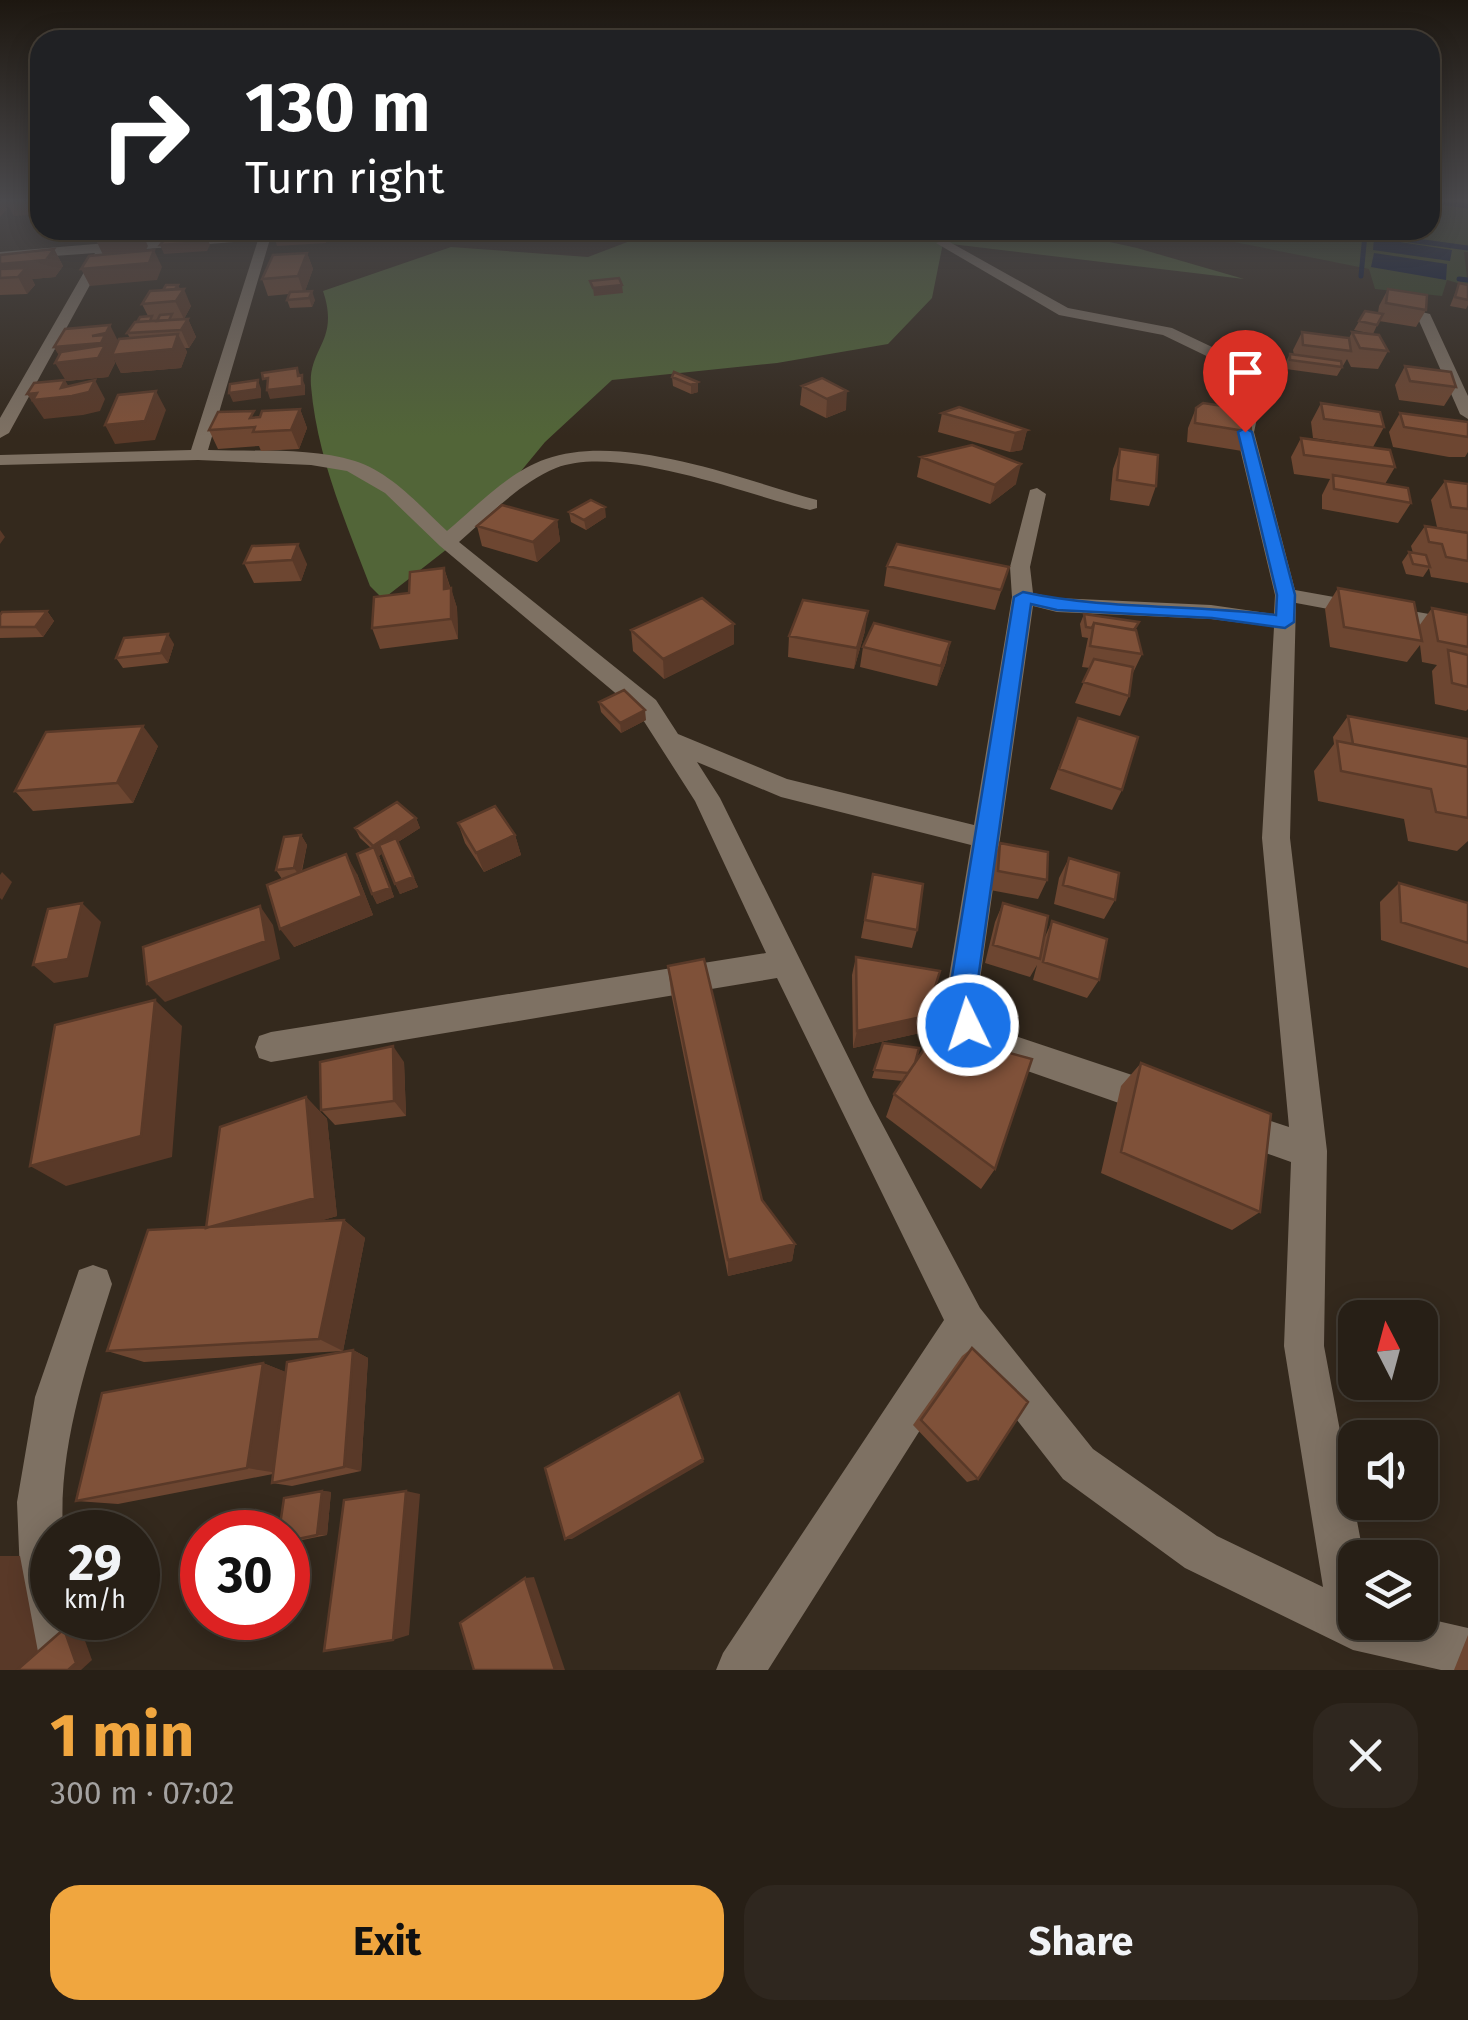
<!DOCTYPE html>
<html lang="en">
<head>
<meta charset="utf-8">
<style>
	body { margin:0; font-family:"Fira Sans",sans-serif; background:#2f271f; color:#f1f3f6; height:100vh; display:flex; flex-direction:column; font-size:38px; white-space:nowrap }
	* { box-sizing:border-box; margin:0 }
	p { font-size:32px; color:#a4a2a1 }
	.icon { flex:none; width:55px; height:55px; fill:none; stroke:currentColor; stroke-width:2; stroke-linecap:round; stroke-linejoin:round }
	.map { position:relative; height:1670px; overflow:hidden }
	.drawer { display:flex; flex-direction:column; background:#271f16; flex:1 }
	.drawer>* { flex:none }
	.top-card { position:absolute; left:30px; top:30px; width:1410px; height:210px; border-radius:30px; box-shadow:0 5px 25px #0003,0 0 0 2px #433d35; background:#202124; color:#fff; overflow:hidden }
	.needle { width:65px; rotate:354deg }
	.buttons { position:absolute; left:1338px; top:1300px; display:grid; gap:20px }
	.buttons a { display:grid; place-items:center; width:100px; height:100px; border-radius:20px; background:#271f16; box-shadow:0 5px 25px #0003,0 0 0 2px #433d35; font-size:50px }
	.speed { position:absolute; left:30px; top:1510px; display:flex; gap:20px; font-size:50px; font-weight:700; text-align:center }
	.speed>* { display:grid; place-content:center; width:130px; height:130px; border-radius:50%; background:#271f16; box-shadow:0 5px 25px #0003,0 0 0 2px #433d35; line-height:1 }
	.speed small { font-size:25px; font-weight:400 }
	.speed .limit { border:15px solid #d22; background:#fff; color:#111 }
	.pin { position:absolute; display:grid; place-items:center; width:85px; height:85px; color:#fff; margin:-102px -42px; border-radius:50% 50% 50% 0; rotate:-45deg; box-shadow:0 0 10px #0007 }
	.pin .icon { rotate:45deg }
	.me { position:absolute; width:110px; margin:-55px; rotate:356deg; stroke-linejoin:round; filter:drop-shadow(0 0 8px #0008) }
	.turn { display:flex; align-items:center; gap:35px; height:210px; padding:0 50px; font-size:45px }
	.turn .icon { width:130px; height:130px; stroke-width:2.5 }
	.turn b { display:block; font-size:70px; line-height:85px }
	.round { display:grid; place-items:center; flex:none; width:105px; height:105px; border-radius:30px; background:#2f271f }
	.summary { display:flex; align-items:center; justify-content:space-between; height:170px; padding:0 50px }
	h1 { font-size:60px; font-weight:700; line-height:75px; color:#f0a63f }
	.primary-button { display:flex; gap:20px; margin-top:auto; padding:20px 50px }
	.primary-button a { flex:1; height:115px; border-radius:30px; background:#f0a63f; color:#111; font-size:40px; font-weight:700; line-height:115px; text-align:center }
	.primary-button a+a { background:#2f271f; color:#f1f3f6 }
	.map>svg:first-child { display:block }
	.green { fill:#3a4729 }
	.forest { fill:#526538 }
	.water { fill:#081639 }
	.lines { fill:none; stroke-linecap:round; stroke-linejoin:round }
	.stream { stroke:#081639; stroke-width:5 }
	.minor { fill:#7e7163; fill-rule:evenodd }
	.wall { fill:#6d4631 }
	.shaded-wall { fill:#593928 }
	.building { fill:#7f5139; stroke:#593928; stroke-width:2.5 }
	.route { fill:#1a73e8; stroke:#114b97; stroke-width:2.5 }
</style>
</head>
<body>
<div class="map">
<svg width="1468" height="1670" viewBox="0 0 1468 1670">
	<rect width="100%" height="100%" fill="#34291d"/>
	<path class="green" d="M1430 202H1468V252H1464L1468 286 1447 280 1442 296 1375 289 1369 269 1224 240 1170 239 1135 230H1430Z"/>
	<path class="forest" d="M659 230H1055L1137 248 1244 279 943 243 932 298 888 344 777 363 612 380 545 442 474 528 383 599 370 586C345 520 317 457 311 386 308 348 340 341 323 291L451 247 588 257Z"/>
	<path class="water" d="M1374 238 1452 250 1450 261 1373 250Z
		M1374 253 1447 264 1446 280 1371 267Z"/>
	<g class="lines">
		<path class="stream" d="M1439 202 1468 206
			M1361 230 1365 234 1468 248
			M1361 276 1365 234
			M1459 279 1468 280"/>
		<path class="minor" d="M261 230H345L270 239 208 450C255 452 310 447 355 461 392 473 420 506 447 531 477 506 508 472 546 459 624 432 740 479 817 500V508L810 510C745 494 619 444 556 468 519 483 489 516 459 542L656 700 678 734 787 779 974 825 1012 597 1010 567 1030 490 1037 488 1046 494 1030 567 1033 593 1057 598 1211 605 1274 614 1275 595 1236 432 1252 378 1163 335 1059 315 936 243 946 240 1068 308 1172 328 1267 373 1254 432 1295 590 1468 621V635L1296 603 1290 838 1327 1151 1324 1346 1364 1558H1355V1622H1420V1617L1468 1628V1670H1441L1353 1650 1185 1568 1063 1479 967 1356 768 1670H716L723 1653 944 1320 777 978 271 1062 259 1058 255 1047 259 1036 271 1032 766 953 695 801 638 712 440 546 385 493 347 471 311 465 198 460 0 465V455L191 450 258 240 108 252 9 433 0 438V418L95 253 0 260V252ZM1033 606 1057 612 1211 619 1274 627 1262 838 1289 1127 1235 1109 1223 1114 1218 1126 1223 1138 1291 1162 1284 1346 1323 1587 1217 1536 1093 1449 980 1308 870 1101 720 798 697 762 781 797 971 845 945 1001 958 1035 987 1057 1156 1116 1168 1111 1173 1099 1168 1087 1009 1034 982 1016 977 1001Z
			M1418 311 1430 314 1468 396V419L1460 414 1416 314Z
			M93 1265 107 1270 112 1284C87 1364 58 1447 63 1532H52V1618H69L72 1670H24L17 1502 35 1397 79 1270Z"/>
	</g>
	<path class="wall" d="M412 230H434L433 234 413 235Z
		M435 230H476L435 233Z
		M54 249 63 266 55 277 32 279 35 285 27 294 0 295V255Z
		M307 253 313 269 305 291 315 300 312 307 290 308 287 300 289 294 268 296 262 279Z
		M1459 283 1468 285V305L1466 309 1450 306Z
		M180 289 191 306 184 319H188L196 337 189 348H185L187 352 181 368 121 373 113 357 115 363 108 377 66 381 59 355 54 347 118 341 130 338 127 333 137 322 148 316 142 304Z
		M1388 289 1426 310 1416 327 1379 321 1373 334 1354 330 1365 311 1378 313 1379 306Z
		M1302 332 1349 338 1352 332 1388 351 1378 369 1351 367 1347 359 1337 376 1286 369 1285 363 1290 354 1294 355 1293 350Z
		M1405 366 1456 387 1444 406 1399 400 1395 385Z
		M672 377 698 382V392L691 394 673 386Z
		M802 386 846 410 826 418 800 405Z
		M1321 403 1384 427 1373 447 1313 438 1311 422Z
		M1196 408 1251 432 1242 451 1187 442 1188 428Z
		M300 409 307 428 299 449 261 451 259 446 218 449 209 430 256 417Z
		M942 413 1027 430 1022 450 1010 452 938 432Z
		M1400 413 1468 422V452L1465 457H1449L1393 447 1389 432Z
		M1301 438 1395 467 1385 484 1411 503 1398 523 1322 509V495L1330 479 1294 474 1291 457Z
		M1120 449 1156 486 1149 506 1110 500 1113 469Z
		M921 457 1016 484 990 504 917 477Z
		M1445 481 1468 484V532L1437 527 1431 500Z
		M569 512 606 517 586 530 571 522Z
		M557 520 560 541 537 562 482 546 477 526Z
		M1425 526 1468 533V583L1431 577 1429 568 1423 577 1406 574 1402 562 1409 552 1413 553 1411 546Z
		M252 546 307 564 301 581 254 583 244 563Z
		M887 566 1009 567 995 610 884 586Z
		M444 568 457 608 458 639 380 649 372 628 409 593Z
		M1338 588 1419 626 1432 608 1468 615V709L1466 711 1435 704 1432 671 1437 665 1422 662 1420 645 1407 662 1330 647 1325 609Z
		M47 611 54 621 43 637 0 638V615Z
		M1084 614 1135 630 1142 654 1132 675 1129 696 1120 716 1075 703 1090 668 1082 667 1088 638 1082 637 1080 624Z
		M631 630 734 644 664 679 633 651Z
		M865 631 854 669 788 657 789 636Z
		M950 642 946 662 937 686 860 667 863 647Z
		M174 644 168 663 123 668 116 658Z
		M599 702 646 720 621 733 601 712Z
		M1348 716 1468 739V841L1457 851 1408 841 1404 819 1318 801 1314 771 1334 744 1333 737Z
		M1078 718 1122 790 1112 810 1050 789Z
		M158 746 133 803 33 811 15 791Z
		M416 818 420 828 398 842 418 887 400 894 382 853 379 856 394 897 377 904 372 894 371 848 360 838 355 828Z
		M458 823 515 835 521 855 484 872 465 843Z
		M301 835 307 845 302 871 357 874 373 915 294 947 282 879 276 870Z
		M1000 843 1047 880 1038 899 990 890 992 862Z
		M1069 858 1115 900 1104 919 1054 904 1059 878Z
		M873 874 917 930 912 948 861 938Z
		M1399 883 1468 903V968L1381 940 1380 902Z
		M1003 903 1044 939 1052 921 1099 980 1087 998 1033 980 1037 965 1030 977 985 963 995 922Z
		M856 957 920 1033 853 1048 852 975Z
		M668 966 762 1200 795 1244 792 1261 728 1276 671 993Z
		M883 1043 915 1063 995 1169 981 1189 886 1117 894 1094 903 1081 872 1078Z
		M404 1062 406 1116 335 1125 321 1110Z
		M1141 1063 1260 1212 1232 1230 1101 1173 1121 1086Z
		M306 1097 327 1119 337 1216 319 1221 344 1220 365 1238 343 1351 144 1362 107 1351 206 1227Z
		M972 1348 978 1479 967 1482 913 1425 962 1356Z
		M353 1350 368 1358 361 1471 292 1486 272 1483 273 1474 118 1504 76 1501 263 1363 285 1372Z
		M322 1491 331 1492 327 1535 288 1543V1532Z
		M1468 1635V1670H1454Z"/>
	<path class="shaded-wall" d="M0 202H39L36 205 37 207 30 215 14 216 9 207H6L7 209 0 217Z
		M141 230 148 246 144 254 104 257 96 240Z
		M181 230H234L233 232 183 236Z
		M272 230H327L328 235 326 243 277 246Z
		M207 237 210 245 207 251 164 254 160 245Z
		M54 249 63 266 55 277 32 279 35 285 27 294 18 277 0 278V264Z
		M154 250 162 267 157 280 90 286 81 269Z
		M307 253 313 269 304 294 298 276Z
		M178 285 182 292 184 289 191 306 184 319 172 295Z
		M622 285 623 293 594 296 593 288Z
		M312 291 315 300 312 307 309 298Z
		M188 319 196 337 189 348 181 330Z
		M110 325 119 343 178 334 187 352 181 368 121 373 113 357 115 363 108 377 66 381 55 363 63 362 54 347Z
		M297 368 305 385V395L270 399 267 390 298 376Z
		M65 380 74 396 95 380 105 399 100 411 83 415 44 419 27 394 61 388Z
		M258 380 261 389V398L233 402 229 393Z
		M698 382V392L691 394V385Z
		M156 391 166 410 155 440 115 444 105 425Z
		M847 391 846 410 826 418 827 399Z
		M300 409 307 428 299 449 291 430Z
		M1027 430 1022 450 1010 452 1015 433Z
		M1021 464 1016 484 990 504 995 485Z
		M605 507 606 517 586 530 584 520Z
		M557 520 560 541 537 562 533 542Z
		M0 530 5 537 0 544Z
		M298 544 307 564 301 581 292 560Z
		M444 568 450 588 444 589Z
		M451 588 457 608 458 639 451 619Z
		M47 611 54 621 43 637 35 627Z
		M868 611 865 631 854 669 857 648Z
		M734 624V644L664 679 663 659Z
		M168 634 174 644 168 663 161 653Z
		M950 642 946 662 937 686 941 666Z
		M645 710 646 720 621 733 620 723Z
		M143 726 158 746 133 803 117 783Z
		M416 818 420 828 398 842 418 887 400 894 395 884 398 842 379 856 394 897 377 904 372 894 390 888 373 846Z
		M301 835 307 845 300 877 294 868Z
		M515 835 521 855 484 872 476 853Z
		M346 854 357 874 373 915 294 947 280 929Z
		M2 872 12 882 2 900 0 898V875Z
		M82 903 101 922 88 977 54 983 33 965Z
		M260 906 273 925 280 959 165 1002 147 984Z
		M155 1000 182 1026 172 1157 66 1186 30 1166Z
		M926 1016 920 1033 853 1048 857 1031Z
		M393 1046 404 1062 406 1116 394 1101Z
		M306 1097 327 1119 337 1216 234 1245 206 1228Z
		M344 1220 365 1238 343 1351 319 1339Z
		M795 1244 792 1261 728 1276V1260Z
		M353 1350 368 1358 361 1471 344 1467Z
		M263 1363 291 1374 278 1473 247 1468Z
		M703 1459 704 1462 572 1539H565Z
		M322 1491 331 1492 327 1535H317Z
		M406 1491 420 1494 409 1635 393 1640Z
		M0 1556H20L39 1657 23 1670H0Z
		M534 1577 565 1670H555L525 1578Z
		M80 1627 92 1660 81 1670H68L64 1629Z"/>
	<path class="building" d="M141 230 137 237 96 240 101 233Z
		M207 237 204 242 160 245 164 240Z
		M54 249 46 260 0 264V255Z
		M154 250 149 263 81 269 89 256Z
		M307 253 298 276 262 279 273 255Z
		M26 268 18 277 0 278V269Z
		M619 278 622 285 593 288 590 281Z
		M1459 283 1468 285V300L1455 297Z
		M166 285H178L175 289 163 290Z
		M184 289 176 301 142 304 150 291Z
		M1388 289 1427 295 1426 310 1386 303Z
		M312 291 309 298 287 300 290 292Z
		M1365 311 1383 314 1377 325 1359 321Z
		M172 314 169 320 157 321 160 315Z
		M152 316 150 321 137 322 140 317Z
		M188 319 181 330 127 333 135 322Z
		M110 325 106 333 92 336 105 335 101 343 54 347 65 329Z
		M1302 332 1349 338 1351 351 1303 345Z
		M1352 332 1379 335 1388 351 1360 348Z
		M178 334 173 349 112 355 119 339Z
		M105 345 98 358 55 363 61 352Z
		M1290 354 1341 361 1342 367 1290 360Z
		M1405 366 1451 372 1456 387 1410 381Z
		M297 368 298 376 302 375V386L267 390 268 378 263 379 262 373Z
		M674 372 698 382 691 385 672 377Z
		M822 378 847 391 827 399 802 386Z
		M65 380 61 388 95 380 89 392 72 396 33 400 37 393 27 394 34 383Z
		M258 380 257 389 229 393 230 384Z
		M156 391 145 421 105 425 118 395Z
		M1203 403 1250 410 1251 432 1195 423 1196 408Z
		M1321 403 1380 412 1384 427 1324 419Z
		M959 407 1027 430 1015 433 942 413Z
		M300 409 291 430 253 432 255 427 209 430 218 412 254 411 250 418 260 417 262 411Z
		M1400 413 1468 422V437L1404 427Z
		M1301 438 1390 450 1395 467 1304 455Z
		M972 445 1021 464 995 485 921 457Z
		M1120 449 1158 455 1156 486 1117 480Z
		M1333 475 1408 488 1411 503 1334 489Z
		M1445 481 1468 484V509L1451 507Z
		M591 500 605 507 584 520 569 512Z
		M502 505 557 520 533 542 477 526Z
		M1425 526 1468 533V561L1446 557 1442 544 1429 542Z
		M298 544 292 560 244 563 252 546Z
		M897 544 1009 567 1001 590 887 566Z
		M1409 552 1426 555 1430 567 1413 564Z
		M444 568V589L451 588V619L372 628 374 597 409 593 410 572Z
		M1338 588 1414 602 1422 641 1344 627Z
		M702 598 734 624 663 659 631 630Z
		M803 600 868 611 857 648 789 636Z
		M1432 608 1468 615V647L1438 641Z
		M47 611 35 627H0V615L2 612Z
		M1084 614 1139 622 1134 630 1094 623 1092 628 1086 627Z
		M874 623 950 642 941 666 863 647Z
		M1094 623 1136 630 1142 654 1090 646Z
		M168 634 161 653 116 658 124 638Z
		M1448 650 1468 655V687L1452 683Z
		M1094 659 1133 667 1129 696 1083 682Z
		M624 690 645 710 620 723 599 702Z
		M1348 716 1468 739V767L1353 744Z
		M1078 718 1138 737 1122 790 1059 769Z
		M143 726 117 783 15 791 46 732Z
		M1337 741 1468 767V818L1436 812 1431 789 1341 771Z
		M397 802 416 818 373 846 355 828Z
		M495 806 515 835 476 853 458 823Z
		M301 835 294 868 276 870 284 837Z
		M396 838 413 877 395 884 379 845Z
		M1000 843 1048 852 1047 880 998 871Z
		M374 847 390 888 372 894 357 854Z
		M346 854 362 896 280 929 267 885Z
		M1069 858 1119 873 1115 900 1063 885Z
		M873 874 923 884 917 930 865 920Z
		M1399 883 1468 903V943L1401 922Z
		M82 903 68 959 33 965 48 909Z
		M1003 903 1048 916 1040 959 993 945Z
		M260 906 266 941 147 984 143 947Z
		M1052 921 1107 939 1099 980 1043 962Z
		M856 957 940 971 926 1016 857 1031Z
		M704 959 762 1200 795 1244 728 1260 668 966Z
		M155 1000 141 1136 30 1166 55 1025Z
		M935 1033 1032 1059 995 1169 894 1094Z
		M883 1043 919 1048 915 1063 908 1073 874 1070Z
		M393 1046 394 1101 321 1110 320 1062Z
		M1141 1063 1271 1114 1260 1212 1121 1152Z
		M306 1097 315 1198 206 1228 220 1127Z
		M344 1220 319 1339 107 1351 148 1230Z
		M972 1348 1028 1402 978 1479 921 1420Z
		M353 1350 344 1467 272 1483 287 1362Z
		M263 1363 247 1468 76 1501 102 1393Z
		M679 1393 703 1459 565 1539 545 1468Z
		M322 1491 317 1535 288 1541V1532H279L284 1498Z
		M406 1491 393 1640 324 1651 344 1500Z
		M525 1578 555 1670H474L460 1623Z
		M64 1629 76 1663 68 1670H17Z"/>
	<linearGradient id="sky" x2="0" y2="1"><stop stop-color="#1d1710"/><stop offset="0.46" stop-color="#4a494c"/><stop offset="1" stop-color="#4a494c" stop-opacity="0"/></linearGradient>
	<rect width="1468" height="436" fill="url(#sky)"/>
	<path class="route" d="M1245 428 1252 432 1295 595 1294 622 1285 628 1212 618 1057 610 1031 604 975 1001 982 1025 978 1033 968 1037 959 1033 948 1001 1014 597 1023 592C1105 610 1192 604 1276 615L1277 595 1238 432Z"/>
</svg>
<div class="buttons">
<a><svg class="needle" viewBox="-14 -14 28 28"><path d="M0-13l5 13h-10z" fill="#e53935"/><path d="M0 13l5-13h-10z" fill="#a4a2a1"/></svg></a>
<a><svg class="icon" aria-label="sound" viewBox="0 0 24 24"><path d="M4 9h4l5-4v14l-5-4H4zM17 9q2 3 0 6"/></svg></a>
<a><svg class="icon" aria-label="layers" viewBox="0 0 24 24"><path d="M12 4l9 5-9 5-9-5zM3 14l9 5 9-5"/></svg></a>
</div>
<div class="speed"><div>29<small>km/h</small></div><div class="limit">30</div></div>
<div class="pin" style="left:1245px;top:432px;background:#d93025"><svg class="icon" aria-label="arrive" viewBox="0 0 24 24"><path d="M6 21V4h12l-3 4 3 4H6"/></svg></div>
<svg class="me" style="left:968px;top:1025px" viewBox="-20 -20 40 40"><circle r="17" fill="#1a73e8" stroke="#fff" stroke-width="3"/><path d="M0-11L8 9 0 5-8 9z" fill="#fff"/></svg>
<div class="top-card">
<div class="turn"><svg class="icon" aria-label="right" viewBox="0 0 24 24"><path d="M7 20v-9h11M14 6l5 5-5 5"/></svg><div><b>130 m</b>Turn right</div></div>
</div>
</div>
<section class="drawer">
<div class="summary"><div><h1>1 min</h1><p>300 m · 07:02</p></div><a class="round"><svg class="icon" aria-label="close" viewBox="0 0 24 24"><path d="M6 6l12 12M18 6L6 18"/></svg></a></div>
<div class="primary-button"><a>Exit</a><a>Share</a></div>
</section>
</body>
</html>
